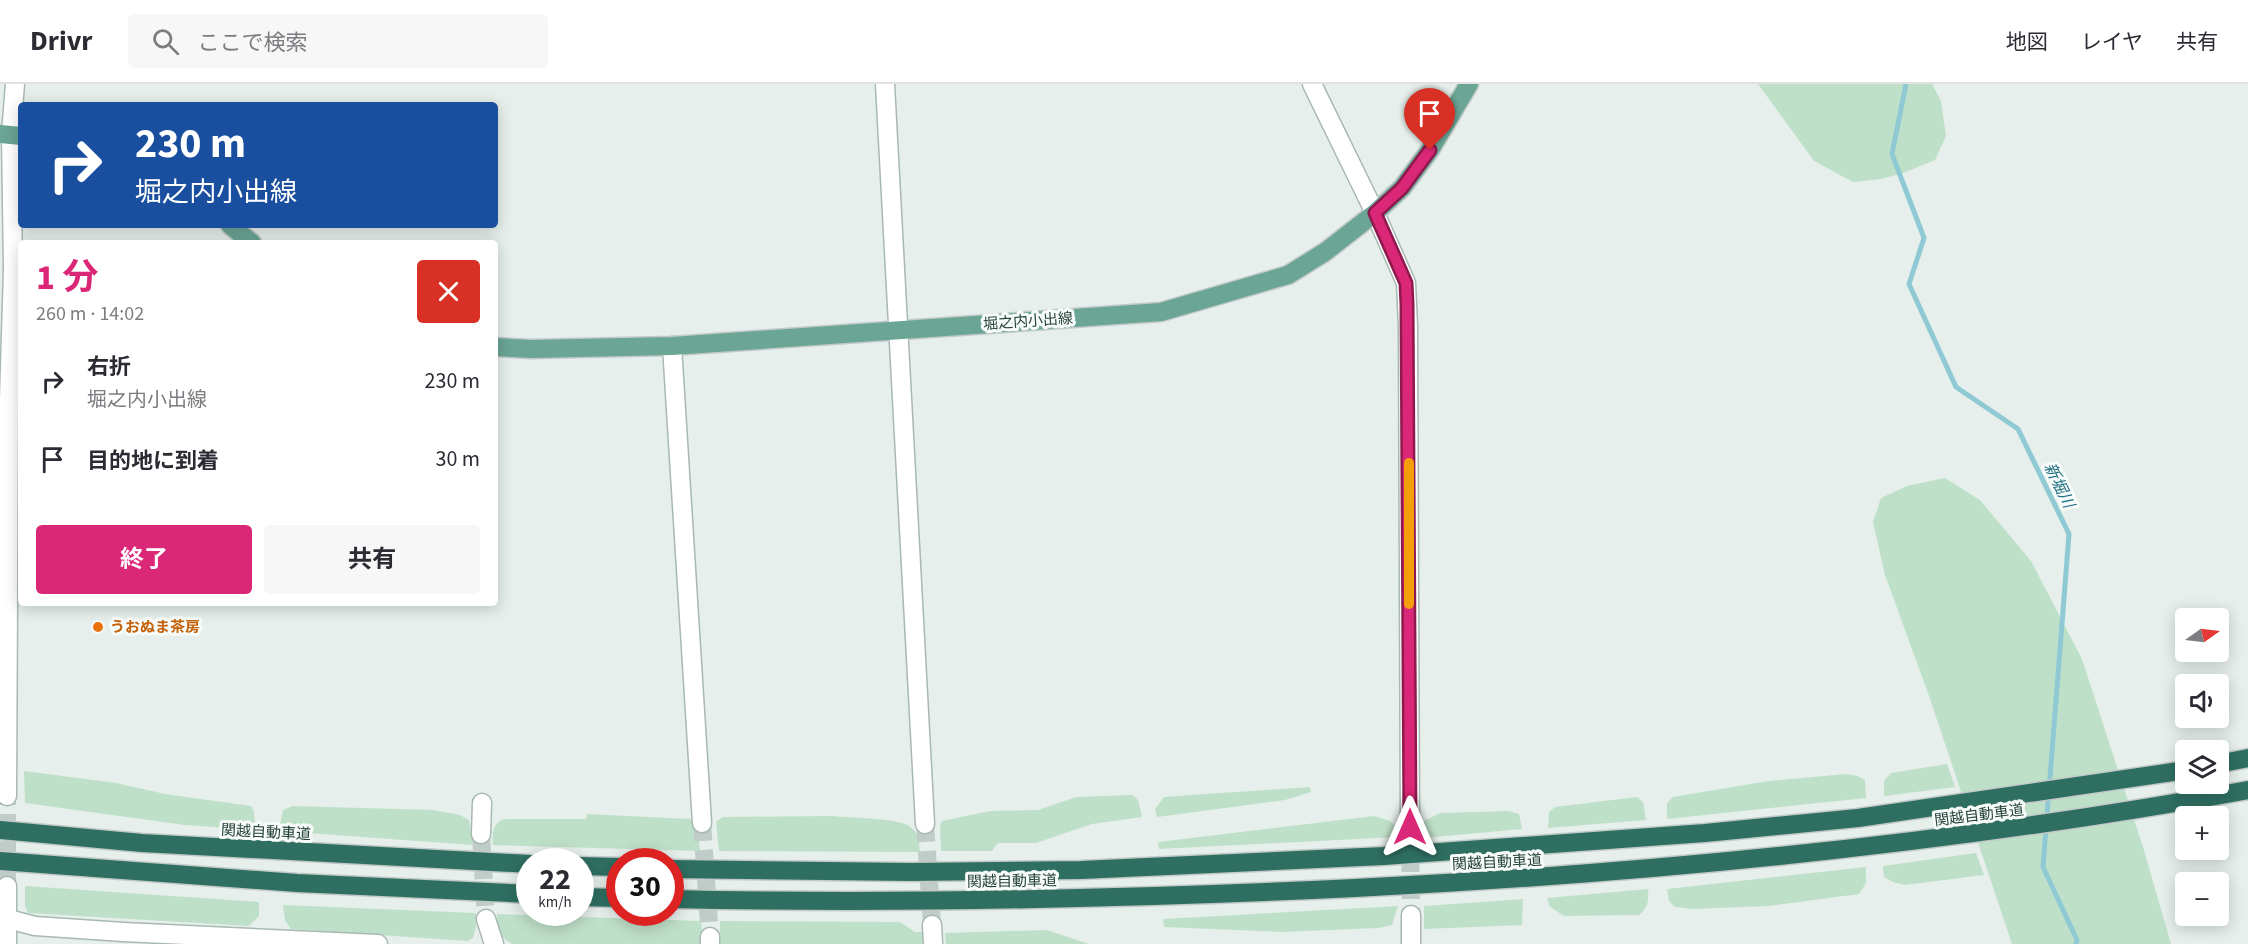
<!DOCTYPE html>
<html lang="ja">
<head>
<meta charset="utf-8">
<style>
	body { margin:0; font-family:"Source Sans 3","Noto Sans JP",sans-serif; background:#f7f7f7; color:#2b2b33; height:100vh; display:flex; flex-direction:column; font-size:22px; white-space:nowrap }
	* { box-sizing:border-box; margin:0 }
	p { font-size:20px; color:#7c7c81 }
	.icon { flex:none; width:33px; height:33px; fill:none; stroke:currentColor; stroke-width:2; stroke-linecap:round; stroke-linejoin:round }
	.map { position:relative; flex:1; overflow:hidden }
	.panel { position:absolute; left:18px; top:156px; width:480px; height:366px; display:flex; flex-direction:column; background:#fff; border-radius:6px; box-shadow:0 3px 15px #0003 }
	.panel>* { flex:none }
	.banner { position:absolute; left:18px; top:18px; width:480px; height:126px; border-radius:6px; box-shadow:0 3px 15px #0003; background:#1a4fa0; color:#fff; overflow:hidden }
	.needle { width:39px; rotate:76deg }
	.fabs { position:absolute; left:2175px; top:524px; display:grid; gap:12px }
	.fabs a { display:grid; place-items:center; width:54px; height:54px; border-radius:6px; background:#fff; box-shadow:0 3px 15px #0003; font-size:30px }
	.speed { position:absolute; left:516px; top:764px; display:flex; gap:12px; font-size:30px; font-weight:700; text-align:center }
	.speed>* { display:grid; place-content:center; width:78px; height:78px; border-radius:50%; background:#fff; box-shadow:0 3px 15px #0003; line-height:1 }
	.speed small { font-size:15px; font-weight:400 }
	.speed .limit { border:9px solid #d22; background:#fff; color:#111 }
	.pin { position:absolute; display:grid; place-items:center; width:51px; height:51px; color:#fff; margin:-62px -26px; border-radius:50% 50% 50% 0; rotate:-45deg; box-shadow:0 0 6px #0007 }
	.pin .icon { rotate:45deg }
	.me { position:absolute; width:66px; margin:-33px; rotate:0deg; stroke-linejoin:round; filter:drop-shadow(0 0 4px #0008) }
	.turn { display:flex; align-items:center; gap:21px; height:126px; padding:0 18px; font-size:27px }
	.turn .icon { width:78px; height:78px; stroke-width:2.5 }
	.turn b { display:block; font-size:42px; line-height:51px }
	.round { display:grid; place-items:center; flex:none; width:63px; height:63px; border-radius:6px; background:#f7f7f7 }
	.overview { display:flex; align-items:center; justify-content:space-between; height:102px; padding:0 18px }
	h1 { font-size:36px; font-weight:700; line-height:45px; color:#db2777 }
	.primary-button { display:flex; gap:12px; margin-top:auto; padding:12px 18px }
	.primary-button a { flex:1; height:69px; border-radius:6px; background:#db2777; color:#fff; font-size:24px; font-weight:700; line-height:69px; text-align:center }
	.primary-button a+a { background:#f7f7f7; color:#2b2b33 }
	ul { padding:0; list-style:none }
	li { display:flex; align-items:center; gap:18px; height:78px; padding:0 18px }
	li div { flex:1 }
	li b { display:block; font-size:22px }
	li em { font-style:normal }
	header { display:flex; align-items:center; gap:36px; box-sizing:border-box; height:84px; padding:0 30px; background:#fff; border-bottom:2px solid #e1e1e2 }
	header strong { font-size:28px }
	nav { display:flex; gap:33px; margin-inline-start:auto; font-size:21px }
	.search { width:420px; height:54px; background:#f7f7f7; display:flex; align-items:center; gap:15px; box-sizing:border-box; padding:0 21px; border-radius:6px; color:#7c7c81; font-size:22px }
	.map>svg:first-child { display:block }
	.green { fill:#bfe0c8 }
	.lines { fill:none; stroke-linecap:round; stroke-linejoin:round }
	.stream { stroke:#8ec9d4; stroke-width:5 }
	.minor-tunnel { stroke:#bfccc8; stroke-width:18; stroke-dasharray:18 9; stroke-linecap:butt }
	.minor-casing { stroke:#a8b8b2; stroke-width:21 }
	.major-casing { stroke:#c2cac8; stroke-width:21 }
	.highway-casing { stroke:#c2cac8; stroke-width:21 }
	.minor { stroke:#fff; stroke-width:18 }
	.major { stroke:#6aa596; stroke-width:18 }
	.highway { stroke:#2f6f62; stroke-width:18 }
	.route-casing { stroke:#8e194d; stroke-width:15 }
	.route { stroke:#db2777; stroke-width:10 }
	.slow { stroke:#f59e0b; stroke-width:10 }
	.food-dot { fill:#e8710a; stroke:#f7fbf9; stroke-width:2 }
	.labels { text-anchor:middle; stroke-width:6; stroke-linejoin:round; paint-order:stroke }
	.street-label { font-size:15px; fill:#24423a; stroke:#f7fbf9 }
	.food-label { font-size:15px; font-weight:bold; fill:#c56008; stroke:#f7fbf9; text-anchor:start }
	.water-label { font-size:16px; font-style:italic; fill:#1c6f80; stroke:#f7fbf9 }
</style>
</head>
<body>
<header>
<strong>Drivr</strong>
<div class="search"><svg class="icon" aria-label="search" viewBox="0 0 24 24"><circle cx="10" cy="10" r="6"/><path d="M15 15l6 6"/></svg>ここで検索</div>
<nav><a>地図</a><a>レイヤ</a><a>共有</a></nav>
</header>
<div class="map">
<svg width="2248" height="860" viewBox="0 0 2248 860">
	<rect width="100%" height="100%" fill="#e6efeb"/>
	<path class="green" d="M1758 0H1932L1941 17 1946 52 1935 76 1903 89 1881 95 1853 98 1814 77Z
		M1945 394 1980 416 2031 477 2082 575 2143 763 2171 860H2012L1929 612 1885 491 1873 438 1881 414 1907 402Z
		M1947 680 1955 703 1884 712V697L1891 689Z
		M24 687 116 699 165 710 251 722 254 727 255 746 185 741 25 719Z
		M1846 690 1858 692 1865 696 1866 714 1667 735V719L1673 713 1769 697Z
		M1310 703 1311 708 1285 716 1157 733 1155 725 1164 713Z
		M1132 711 1138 716 1142 733 1092 740 1036 759H998L992 767H941L940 742 942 737 990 727 1038 726 1076 713Z
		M1637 713 1643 718 1646 736 1548 744 1549 728 1555 723Z
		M293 722 433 726 460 731 469 736 473 761 279 747 283 726Z
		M1508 727 1519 730 1522 745 1424 754V737L1440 729Z
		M587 730 690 735 698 742 700 767 493 761C492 749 492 739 505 735H586Z
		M832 732C850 734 897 734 909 742 919 748 919 758 920 768L719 767 716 738 723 733Z
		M1374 732 1388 736 1394 740 1397 753 1159 765 1158 758Z
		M1976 769 1984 791 1905 801 1893 798 1884 793 1883 782Z
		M1866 783V799L1859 810 1768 822 1692 825 1675 823 1669 817 1667 805Z
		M25 802 259 818V832L249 842 28 829 25 822Z
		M1648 805C1649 817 1648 824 1639 831L1564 832 1550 823 1547 814Z
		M1523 815 1522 841 1424 845V822Z
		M283 821 476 829V843L473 854 467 857 291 845 285 836Z
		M1398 822 1392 841 1378 844 1282 848 1164 843 1163 835Z
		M497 830 701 837 703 860H512C497 850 498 848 497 830Z
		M720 837 900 838 915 848H923V860H720Z
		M1047 846 1089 860H946L945 849Z"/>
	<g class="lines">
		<path class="stream" d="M1906 0 1892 70 1924 154 1909 200 1956 303 2018 345 2069 450 2043 783 2077 856 2076 860"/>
		<path class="minor-tunnel" d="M702 739 710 853
			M925 740 932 841
			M1410 743 1411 831
			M481 750 486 835
			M7 802V712"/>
		<g class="minor-casing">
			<path id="minor" d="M885 0 925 740
				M1312 0 1375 129 1406 199 1408 242 1410 743
				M672 262 702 739
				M7 712 9 316 13 185 11 50 15 0
				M481 750 482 719
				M1411 831V860
				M0 835H8L35 842 123 848 378 860
				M486 835 494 860
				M932 841 933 860
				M710 853V860
				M7 860V802"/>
		</g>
		<g class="major-casing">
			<path id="major" d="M0 50 21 52
				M230 141 252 159
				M495 263 531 265 672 262 1161 228 1288 191 1325 168 1375 129 1402 104 1430 66 1469 0"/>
		</g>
		<g class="highway-casing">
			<path id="highway" d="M2218 680 2248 674
				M0 746 142 759 530 780
				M0 777 297 799 530 810
				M580 782 620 783
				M670 785 910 788 1081 786 1384 772 1705 749 1858 734 2186 686
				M580 813 620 814
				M670 815C899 820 1127 815 1355 804 1654 789 1953 760 2248 706"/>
		</g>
		<use href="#minor" class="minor"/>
		<use href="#major" class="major"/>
		<use href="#highway" class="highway"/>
	</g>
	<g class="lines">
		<g class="route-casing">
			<path id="route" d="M1410 743 1407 220 1406 199 1375 129 1402 104 1430 66"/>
		</g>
		<use href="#route" class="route"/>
		<path class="slow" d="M1409 379V520"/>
	</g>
	<circle class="food-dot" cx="98" cy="543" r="6"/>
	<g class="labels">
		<g class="street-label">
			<text transform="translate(1028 237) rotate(-4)" y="5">堀之内小出線</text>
			<text transform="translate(1979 731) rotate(-7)" y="5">関越自動車道</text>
			<text transform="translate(266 748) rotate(3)" y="5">関越自動車道</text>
			<text transform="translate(1497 778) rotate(-3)" y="5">関越自動車道</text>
			<text transform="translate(1012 797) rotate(-1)" y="5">関越自動車道</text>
		</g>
		<g class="food-label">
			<text x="110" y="548">うおぬま茶房</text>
		</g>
		<g class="water-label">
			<text transform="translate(2060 401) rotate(64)" y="6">新堀川</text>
		</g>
	</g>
</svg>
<div class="fabs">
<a><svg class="needle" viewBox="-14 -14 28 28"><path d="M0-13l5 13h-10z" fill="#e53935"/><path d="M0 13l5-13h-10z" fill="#7c7c81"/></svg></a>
<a><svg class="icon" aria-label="sound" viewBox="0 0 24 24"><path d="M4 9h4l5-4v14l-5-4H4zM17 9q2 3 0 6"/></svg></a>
<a><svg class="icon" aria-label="layers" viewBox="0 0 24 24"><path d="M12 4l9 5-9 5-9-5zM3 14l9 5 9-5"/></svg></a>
<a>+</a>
<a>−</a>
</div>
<div class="speed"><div>22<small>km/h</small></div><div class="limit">30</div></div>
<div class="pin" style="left:1430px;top:66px;background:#d93025"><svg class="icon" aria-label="arrive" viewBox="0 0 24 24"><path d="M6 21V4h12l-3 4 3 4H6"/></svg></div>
<svg class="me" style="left:1410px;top:743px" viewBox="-20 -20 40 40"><path d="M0-17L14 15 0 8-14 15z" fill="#db2777" stroke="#fff" stroke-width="4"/></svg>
<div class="banner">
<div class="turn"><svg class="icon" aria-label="right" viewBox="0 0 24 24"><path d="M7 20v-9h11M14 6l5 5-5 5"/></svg><div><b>230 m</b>堀之内小出線</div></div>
</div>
<section class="panel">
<div class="overview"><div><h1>1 分</h1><p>260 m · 14:02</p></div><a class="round" style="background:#d93025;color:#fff"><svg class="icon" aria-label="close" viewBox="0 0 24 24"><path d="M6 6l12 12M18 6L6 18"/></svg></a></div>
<ul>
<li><svg class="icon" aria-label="right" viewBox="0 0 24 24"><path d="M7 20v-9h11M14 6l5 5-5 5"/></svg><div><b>右折</b><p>堀之内小出線</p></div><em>230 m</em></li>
<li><svg class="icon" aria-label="arrive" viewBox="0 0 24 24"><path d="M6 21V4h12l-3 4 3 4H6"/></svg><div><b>目的地に到着</b></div><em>30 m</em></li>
</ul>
<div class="primary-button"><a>終了</a><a>共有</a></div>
</section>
</div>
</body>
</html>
